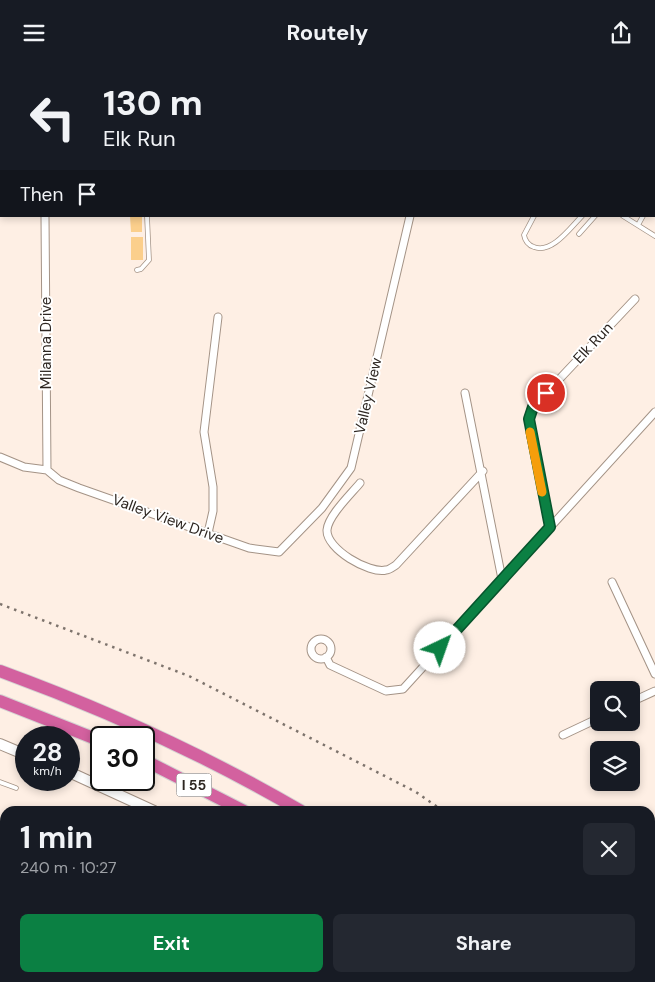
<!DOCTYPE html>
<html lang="en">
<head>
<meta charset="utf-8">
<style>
	body { margin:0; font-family:"DM Sans",sans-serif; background:#242831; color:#f1f3f6; height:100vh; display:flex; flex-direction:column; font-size:19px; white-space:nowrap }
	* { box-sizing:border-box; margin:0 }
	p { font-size:16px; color:#9ea1a6 }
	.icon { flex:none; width:28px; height:28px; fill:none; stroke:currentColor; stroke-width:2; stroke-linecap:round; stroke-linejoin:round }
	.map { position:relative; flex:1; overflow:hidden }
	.panel { position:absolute; left:0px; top:741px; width:655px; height:176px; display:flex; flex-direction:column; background:#171b24; border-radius:15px 15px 0 0; box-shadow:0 2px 8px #0003 }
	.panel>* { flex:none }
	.hud { position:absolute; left:0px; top:0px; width:655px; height:152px; box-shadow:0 2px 8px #0003; background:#171b24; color:#f1f3f6; overflow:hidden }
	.buttons { position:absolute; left:590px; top:616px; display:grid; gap:10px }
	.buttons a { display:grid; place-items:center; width:50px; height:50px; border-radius:8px; background:#171b24; box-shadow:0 2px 8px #0003; font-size:25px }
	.speed { position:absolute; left:15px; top:661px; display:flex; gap:10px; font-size:25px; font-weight:700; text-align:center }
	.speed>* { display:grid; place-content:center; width:65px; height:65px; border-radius:50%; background:#171b24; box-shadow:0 2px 8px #0003; line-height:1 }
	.speed small { font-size:12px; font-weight:400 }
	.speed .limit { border:2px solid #111; border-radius:8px; background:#fff; color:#111 }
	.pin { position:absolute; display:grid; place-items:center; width:42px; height:42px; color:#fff; margin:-21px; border:2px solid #fff; border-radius:50%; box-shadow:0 1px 5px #0007 }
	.me { position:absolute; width:55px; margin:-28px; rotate:42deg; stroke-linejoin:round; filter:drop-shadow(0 0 4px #0008) }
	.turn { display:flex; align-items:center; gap:18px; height:105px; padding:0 20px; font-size:22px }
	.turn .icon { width:65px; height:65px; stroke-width:2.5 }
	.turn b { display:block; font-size:35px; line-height:42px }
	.then { display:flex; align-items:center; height:48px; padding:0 20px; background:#0003; gap:10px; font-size:19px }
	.round { display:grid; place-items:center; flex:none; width:52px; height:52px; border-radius:8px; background:#242831 }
	.overview { display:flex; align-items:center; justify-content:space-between; height:85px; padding:0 20px }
	h1 { font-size:30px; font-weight:700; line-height:38px }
	.action { display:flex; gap:10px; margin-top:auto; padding:10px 20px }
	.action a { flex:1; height:58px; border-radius:8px; background:#0b8043; color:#fff; font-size:20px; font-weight:700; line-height:58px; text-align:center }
	.action a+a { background:#242831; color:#f1f3f6 }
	header { display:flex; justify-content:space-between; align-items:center; height:65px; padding:0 20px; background:#171b24; font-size:22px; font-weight:700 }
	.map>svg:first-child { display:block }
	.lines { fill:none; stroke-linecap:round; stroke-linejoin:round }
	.stream { stroke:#82ace7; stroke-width:2.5 }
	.building { fill:#fbcf8c }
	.lane-casing { stroke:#a49386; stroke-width:5.5 }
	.street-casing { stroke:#a49386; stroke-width:9 }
	.secondary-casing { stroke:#a49386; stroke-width:12 }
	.primary-casing { stroke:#d5d4d3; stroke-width:13 }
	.highway-casing { stroke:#d5d4d3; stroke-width:14 }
	.lane { stroke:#fff; stroke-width:4 }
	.street { stroke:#fff; stroke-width:7 }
	.secondary { stroke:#fff; stroke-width:10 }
	.primary { stroke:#e5a0c5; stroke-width:11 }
	.highway { stroke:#d3619f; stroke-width:12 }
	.rail { stroke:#7d736c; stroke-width:2.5; stroke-dasharray:2.5 5; stroke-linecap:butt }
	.route-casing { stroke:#07532c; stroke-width:12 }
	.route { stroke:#0b8043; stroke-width:9 }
	.slow { stroke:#f59e0b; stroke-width:9 }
	.labels { text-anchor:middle; stroke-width:4; stroke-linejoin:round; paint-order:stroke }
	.shield { fill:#fff; stroke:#6c6764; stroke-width:1 }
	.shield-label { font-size:14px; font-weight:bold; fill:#2d2621 }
	.street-label { font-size:15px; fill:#2d2621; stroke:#fff }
</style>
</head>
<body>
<header><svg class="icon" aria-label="menu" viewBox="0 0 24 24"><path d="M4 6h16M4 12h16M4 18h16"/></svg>Routely<svg class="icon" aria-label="share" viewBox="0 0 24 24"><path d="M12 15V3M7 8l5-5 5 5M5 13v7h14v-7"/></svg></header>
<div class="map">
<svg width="655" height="917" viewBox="0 0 655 917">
	<rect width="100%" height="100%" fill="#feefe4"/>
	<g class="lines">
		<path class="stream" d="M0 784 5 785
			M385 912 392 917"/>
	</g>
	<path class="building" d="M130 151H142V167H131Z
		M131 172H143V195H131Z"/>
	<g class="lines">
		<g class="lane-casing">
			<path id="lane" d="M321 0H325
				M272 1 273 0
				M534 151 524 170C525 176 528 180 534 182 552 189 570 163 582 151
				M623 151 655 171
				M638 160 643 151
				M579 169 595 151
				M137 205 141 204 149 195 147 151
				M0 717 16 723
				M291 912 296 917
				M237 917 240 912"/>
		</g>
		<g class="street-casing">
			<path id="street" d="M37 0V1
				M192 1 193 0
				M45 151 47 405
				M465 328 502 514
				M0 392 24 402 47 405
				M47 405 59 415 79 423 249 483 279 487 322 443 351 403 410 151
				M360 418C351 429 328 451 327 465 326 484 369 509 386 505 389 505 393 502 396 500L483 406
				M550 462 530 367 529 354 533 342 635 234
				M208 468 213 446V422L204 367 218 252
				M612 517 655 609
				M311 584a10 10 0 1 1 20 0a10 10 0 1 1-20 0Z
				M326 592 330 600 386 626 403 624 655 347
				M631 637 655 626
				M563 670 599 653"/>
		</g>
		<g class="secondary-casing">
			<path id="secondary" d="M0 679 26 690
				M69 707 154 746
				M427 912 433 917"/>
		</g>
		<g class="primary-casing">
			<path id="primary" d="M440 0 443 1
				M654 138H655"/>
		</g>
		<g class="highway-casing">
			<path id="highway" d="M0 606C104 644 205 690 301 746
				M0 636 101 676
				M144 695 244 746
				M494 912 500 917
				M540 912 546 917"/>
		</g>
		<use href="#lane" class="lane"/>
		<use href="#street" class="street"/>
		<use href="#secondary" class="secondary"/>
		<use href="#primary" class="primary"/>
		<use href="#highway" class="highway"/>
		<path class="rail" d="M0 539 189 611 416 727 443 746
			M650 890 655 894"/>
	</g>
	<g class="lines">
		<g class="route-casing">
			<path id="route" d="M440 583 550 462 529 354 533 342 546 328"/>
		</g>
		<use href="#route" class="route"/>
		<path class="slow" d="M530 367 542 427"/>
	</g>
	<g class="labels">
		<rect class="shield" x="176.5" y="708.5" width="35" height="23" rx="4"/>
		<g class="shield-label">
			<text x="194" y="725">I 55</text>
		</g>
		<g class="street-label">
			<text transform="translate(46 278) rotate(-90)" y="5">Milanna Drive</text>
			<text transform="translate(593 278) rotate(-47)" y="5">Elk Run</text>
			<text transform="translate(368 331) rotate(-77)" y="5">Valley View</text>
			<text transform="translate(168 454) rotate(20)" y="5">Valley View Drive</text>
		</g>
	</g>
</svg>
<div class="buttons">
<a><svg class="icon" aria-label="search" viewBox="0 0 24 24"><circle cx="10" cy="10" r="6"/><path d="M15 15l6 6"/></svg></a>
<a><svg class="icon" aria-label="layers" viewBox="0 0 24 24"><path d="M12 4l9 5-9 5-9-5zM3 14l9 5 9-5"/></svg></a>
</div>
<div class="speed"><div>28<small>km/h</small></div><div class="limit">30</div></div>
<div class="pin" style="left:546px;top:328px;background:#d93025"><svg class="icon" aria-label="arrive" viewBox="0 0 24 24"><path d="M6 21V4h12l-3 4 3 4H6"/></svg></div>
<svg class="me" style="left:440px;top:583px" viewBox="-20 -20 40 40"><circle r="19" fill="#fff"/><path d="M0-13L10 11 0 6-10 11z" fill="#0b8043"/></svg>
<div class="hud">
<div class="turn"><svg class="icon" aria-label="left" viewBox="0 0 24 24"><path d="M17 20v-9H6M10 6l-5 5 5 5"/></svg><div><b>130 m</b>Elk Run</div></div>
<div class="then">Then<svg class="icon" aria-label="arrive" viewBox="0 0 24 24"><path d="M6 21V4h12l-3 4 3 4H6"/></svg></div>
</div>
<section class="panel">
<div class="overview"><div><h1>1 min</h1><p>240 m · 10:27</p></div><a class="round"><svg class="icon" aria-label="close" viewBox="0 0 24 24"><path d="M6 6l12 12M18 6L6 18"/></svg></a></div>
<div class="action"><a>Exit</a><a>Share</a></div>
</section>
</div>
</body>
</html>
